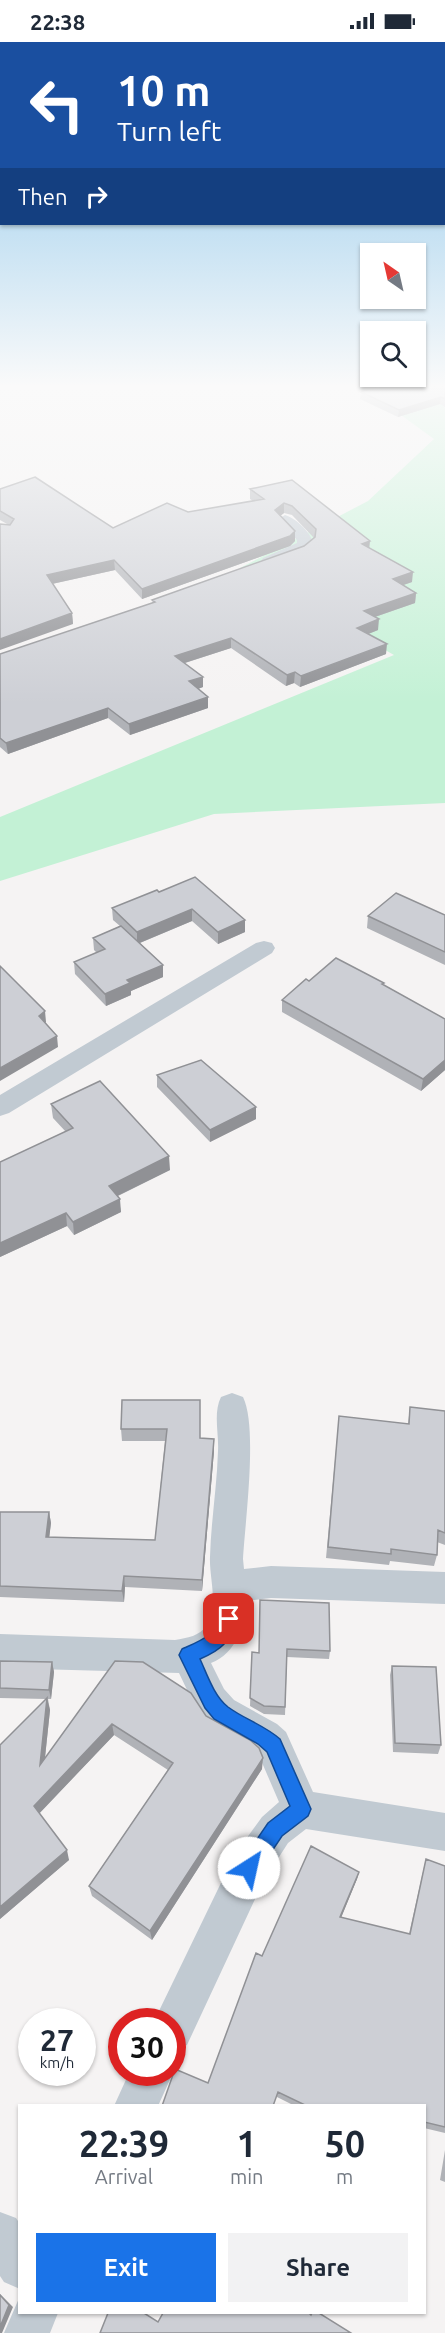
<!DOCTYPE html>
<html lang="en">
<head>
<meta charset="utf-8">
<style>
	body { margin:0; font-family:Ubuntu,sans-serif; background:#f2f2f3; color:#1f2937; height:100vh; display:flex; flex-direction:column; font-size:22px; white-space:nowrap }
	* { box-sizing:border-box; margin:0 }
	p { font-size:20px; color:#747a83 }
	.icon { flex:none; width:33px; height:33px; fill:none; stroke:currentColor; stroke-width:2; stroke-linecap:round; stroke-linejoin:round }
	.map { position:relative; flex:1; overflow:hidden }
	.details { position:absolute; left:18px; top:2062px; width:408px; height:210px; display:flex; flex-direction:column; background:#fff; border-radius:0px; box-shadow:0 2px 4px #0004 }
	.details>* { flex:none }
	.top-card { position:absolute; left:0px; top:0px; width:446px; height:183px; box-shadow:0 2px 4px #0004; background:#1a4fa0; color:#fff; overflow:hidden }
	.needle { width:39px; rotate:326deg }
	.tools { position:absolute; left:360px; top:201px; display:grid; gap:12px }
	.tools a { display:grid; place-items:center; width:66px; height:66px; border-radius:0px; background:#fff; box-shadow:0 2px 4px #0004; font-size:30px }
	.speed { position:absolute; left:18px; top:1966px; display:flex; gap:12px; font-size:30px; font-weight:700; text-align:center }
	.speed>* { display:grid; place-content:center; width:78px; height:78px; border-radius:50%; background:#fff; box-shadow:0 2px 4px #0004; line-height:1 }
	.speed small { font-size:15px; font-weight:400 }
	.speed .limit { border:9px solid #d22; background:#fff; color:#111 }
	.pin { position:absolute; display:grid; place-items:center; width:51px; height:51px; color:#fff; margin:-26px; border-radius:12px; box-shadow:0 3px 9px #0006 }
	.me { position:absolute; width:66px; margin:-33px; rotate:35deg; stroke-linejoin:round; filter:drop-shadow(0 0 4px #0008) }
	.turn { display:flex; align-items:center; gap:21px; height:126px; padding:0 18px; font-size:27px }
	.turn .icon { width:78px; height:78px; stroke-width:2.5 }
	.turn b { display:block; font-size:42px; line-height:51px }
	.then { display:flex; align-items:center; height:57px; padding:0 18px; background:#0003; gap:12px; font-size:22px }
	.eta { display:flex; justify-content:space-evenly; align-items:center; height:102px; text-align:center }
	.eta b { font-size:36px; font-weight:700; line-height:42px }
	.cta { display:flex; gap:12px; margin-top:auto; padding:12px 18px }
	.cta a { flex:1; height:69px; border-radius:0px; background:#1a73e8; color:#fff; font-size:24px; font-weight:700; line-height:69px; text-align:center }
	.cta a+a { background:#f2f2f3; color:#1f2937 }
	.status { display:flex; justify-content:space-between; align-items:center; height:42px; padding:0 30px; background:#fff; direction:ltr }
	.status svg { height:16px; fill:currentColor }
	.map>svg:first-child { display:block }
	.green { fill:#c3f1d5 }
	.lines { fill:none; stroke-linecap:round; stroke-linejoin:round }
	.minor { fill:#c1cad2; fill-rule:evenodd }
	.wall { fill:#b0b2b7 }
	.shaded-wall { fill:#909195 }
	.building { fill:#cdcfd5; stroke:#909195; stroke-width:1.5 }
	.route { fill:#1a73e8; stroke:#114b97; stroke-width:1.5 }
</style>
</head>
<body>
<div class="status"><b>22:38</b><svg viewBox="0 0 49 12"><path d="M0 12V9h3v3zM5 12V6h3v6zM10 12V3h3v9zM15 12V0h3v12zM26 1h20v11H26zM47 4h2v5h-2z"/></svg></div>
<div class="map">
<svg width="445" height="2291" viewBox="0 0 445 2291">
	<rect width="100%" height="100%" fill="#f5f3f3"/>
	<path class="green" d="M350 341H445V761L214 772 0 839V775L394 613 240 526 368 459 434 397 383 360Z"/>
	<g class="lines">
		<path class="minor" d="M285 473C296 476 313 492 313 503 304 514 278 526 263 522L261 519 263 516 297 501V498L277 478Z
			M264 899 272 901 275 906 272 911 9 1071 0 1074V1053L256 901Z
			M232 1351 243 1355C258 1385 245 1480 243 1517L244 1527 271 1524 445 1530V1562L271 1556 246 1559C244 1584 237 1611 211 1621L224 1647 234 1658 277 1682 286 1690 313 1750 445 1771V1809L306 1787 288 1801 263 1840 187 2003 172 2009V1980H155L157 1973 235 1812 262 1775 279 1760 260 1716 251 1708 208 1684 198 1671 179 1631 0 1626V1592L175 1598C187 1596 200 1594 207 1583 219 1564 209 1535 210 1515 211 1479 217 1444 218 1409 219 1391 213 1371 221 1355Z
			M172 2030 173 2031 158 2064H114L129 2031Z
			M0 2170 16 2176 20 2182V2247L4 2240 0 2234Z
			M20 2254V2271H58L50 2291H4Z"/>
	</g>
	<path class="wall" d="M385 341H445V365L440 362 398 375 360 357 361 350 388 343Z
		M292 438 370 506 412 540 403 543 416 551 415 561 375 575 378 588 368 592 386 612 300 645 294 641 286 644 231 606 185 621 203 645 198 647 208 655V666L130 693 108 676 8 712 0 705V612L153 561 152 558 304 504 314 496 292 473 284 471 280 474 295 499 290 504 142 557 115 528 52 542 72 571 73 582 7 482 0 478V447L113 486 188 470 253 459 250 457V447Z
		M159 850 245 890 218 902 192 879 140 901 163 923V935L131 949V953L106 964 75 932 74 920 97 911 94 908 93 896 120 884 113 878 112 866Z
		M445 873V923L367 886 368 874Z
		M309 939 384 941 383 943 445 977V1028L421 1049 282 970V958Z
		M157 1033 256 1077 210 1100 157 1045Z
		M51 1062 170 1128 118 1154 121 1170 74 1193 67 1184 0 1215V1120L66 1090 53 1076Z
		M122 1358 200 1396 214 1397V1409L202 1549 125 1545 124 1560 0 1555V1470H49L51 1481 49 1495 155 1498 165 1399H122L121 1387Z
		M410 1365 445 1369V1503L437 1500V1513L434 1524 390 1519 389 1523 326 1516 339 1374 408 1382Z
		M260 1558 330 1609 329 1617 287 1615 285 1673 264 1672 250 1664 252 1610 259 1611Z
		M0 1619 52 1620 54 1630 51 1657H48L50 1668 45 1716 115 1619 206 1674 262 1727 152 1898 92 1854 89 1844 168 1728 114 1693 39 1771 69 1818 0 1877 46 1657 0 1656Z
		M392 1624 441 1703 438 1712 393 1710 390 1633Z
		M426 1817 445 1824V2091L424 2086V2064H295L277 2055 208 2041 262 1914 359 1830 357 1837 341 1876 409 1892 424 1825Z
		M445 2108V2140L440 2138Z"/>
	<path class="shaded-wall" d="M441 355 440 362 398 375 399 368Z
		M284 461V471L275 478V468Z
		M295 489V499L290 504 142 557V547Z
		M370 499 369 509 362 502Z
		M114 518 115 528 47 543V533Z
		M413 530 412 540 392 547 393 537Z
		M416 551 415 561 363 579 364 569Z
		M72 571 73 582 0 608V597Z
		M379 577 378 588 356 597 357 586Z
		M231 596V606L175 624V614Z
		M387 602 386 612 300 645 301 634Z
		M295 630 294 641 286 644 287 633Z
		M203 635V645L189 650V639Z
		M208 655V666L130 693 129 682Z
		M108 666V676L8 712 6 701Z
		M192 867V879L137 902V890Z
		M245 878V890L218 902V890Z
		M163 923V935L131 949V953L106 964 105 952 127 938Z
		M45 969 46 980 40 986 39 974Z
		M57 994 58 1005 0 1039V1026Z
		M445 1018V1028L421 1049 423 1037Z
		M256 1065V1077L210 1100V1088Z
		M169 1114 170 1128 111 1157 109 1144Z
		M120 1157 121 1170 74 1193 73 1180Z
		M66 1171 67 1184 0 1215V1201Z
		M214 1397V1409L202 1549V1538Z
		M49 1470 51 1481 48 1506 46 1495Z
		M124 1534 125 1545 124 1560 122 1549Z
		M52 1620 54 1630 51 1657 49 1648Z
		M47 1656 50 1668 43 1734 40 1723Z
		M112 1682 114 1693 37 1774 34 1764Z
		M263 1716 262 1727 152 1898 150 1889Z
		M67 1808 69 1818 0 1877V1865Z
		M359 1830 357 1837 338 1883 340 1875Z
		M0 2252 13 2265 2 2291H0Z"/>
	<path class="building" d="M392 341H445V357L441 355 399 368 361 350Z
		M35 435 113 486 167 461 188 470 264 457 250 447 292 438 370 499 362 502 413 530 393 537 416 551 364 569 379 577 357 586 387 602 301 634 295 630 287 633 231 596 175 614 203 635 189 639 208 655 129 682 108 666 6 701 0 696V612L155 560 152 558 304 504 315 495 316 487 292 464 284 461 275 468 295 489 290 494 142 547 114 518 47 533 72 571 0 597V482L10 483 14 477 0 469V447Z
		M195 835 245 878 218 890 192 867 137 890 112 866 157 848 159 850Z
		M396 851 445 873V910L368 874Z
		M121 884 163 923 127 938 130 941 105 952 74 920 105 907 93 896Z
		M336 916 384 941 382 942 445 977V1018L423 1037 282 958 306 937 309 939Z
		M0 924 45 969 39 974 57 994 0 1026Z
		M201 1018 256 1065 210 1088 157 1033Z
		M100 1039 169 1114 109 1144 120 1157 73 1180 66 1171 0 1201V1120L73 1086 51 1062Z
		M122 1358H200V1396L214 1397 202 1538 124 1534 122 1549 0 1544V1470H49L46 1495 155 1498 167 1387H121Z
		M410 1365 445 1369V1491L438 1488 437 1513 391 1507V1512L328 1505 339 1374 409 1382Z
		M260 1558 329 1561 330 1609 287 1607 285 1665 264 1664 250 1656 252 1610 259 1611Z
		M0 1619 52 1620 49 1648 0 1646Z
		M115 1619 143 1620 191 1651 206 1674 250 1698 259 1706 263 1716 150 1889 89 1844 173 1721 112 1682 34 1764 67 1808 0 1865V1703L47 1656 40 1723Z
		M392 1624 436 1625 441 1703 395 1701Z
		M311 1804 359 1830 340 1875 410 1892 426 1817 445 1824V2085L424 2080V2064H307L278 2050 273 2064H162L175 2027 208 2041 256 1911 262 1914Z
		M0 2253 9 2263 0 2285Z
		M108 2271H144L158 2280 163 2271H309L311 2273 312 2271H319L351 2291H100Z"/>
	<linearGradient id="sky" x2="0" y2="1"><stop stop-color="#85c3ea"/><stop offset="0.52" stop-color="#fafafa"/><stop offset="1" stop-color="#fafafa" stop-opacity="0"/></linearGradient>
	<rect width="445" height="662" fill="url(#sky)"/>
	<path class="route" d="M229 1569 235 1571 238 1577C228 1601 223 1607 200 1617 207 1632 214 1654 228 1665 244 1677 264 1683 280 1697L311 1767 308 1774 282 1794 256 1833 249 1836 242 1833 239 1826 242 1819 268 1781 290 1764 267 1710 258 1702 214 1677 205 1666 179 1613 182 1607C205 1597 212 1595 223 1571Z"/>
</svg>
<div class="tools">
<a><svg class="needle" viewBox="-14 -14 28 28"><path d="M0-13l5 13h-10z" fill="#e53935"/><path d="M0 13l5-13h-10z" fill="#747a83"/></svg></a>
<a><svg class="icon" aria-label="search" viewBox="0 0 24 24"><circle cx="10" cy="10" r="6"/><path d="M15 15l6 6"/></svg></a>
</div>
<div class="speed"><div>27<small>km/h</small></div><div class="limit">30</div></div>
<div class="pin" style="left:229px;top:1577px;background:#d93025"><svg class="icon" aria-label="arrive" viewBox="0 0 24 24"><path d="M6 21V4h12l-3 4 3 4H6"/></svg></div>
<svg class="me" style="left:249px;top:1826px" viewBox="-20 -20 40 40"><circle r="19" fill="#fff"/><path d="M0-13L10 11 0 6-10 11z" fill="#1a73e8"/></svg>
<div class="top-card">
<div class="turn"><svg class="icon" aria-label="left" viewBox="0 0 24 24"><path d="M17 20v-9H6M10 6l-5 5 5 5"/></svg><div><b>10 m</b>Turn left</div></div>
<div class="then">Then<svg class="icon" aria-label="right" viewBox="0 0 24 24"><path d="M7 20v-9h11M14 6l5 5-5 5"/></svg></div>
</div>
<section class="details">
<div class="eta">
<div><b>22:39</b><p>Arrival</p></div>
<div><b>1</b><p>min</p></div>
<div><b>50</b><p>m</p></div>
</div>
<div class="cta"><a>Exit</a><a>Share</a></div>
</section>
</div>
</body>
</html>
